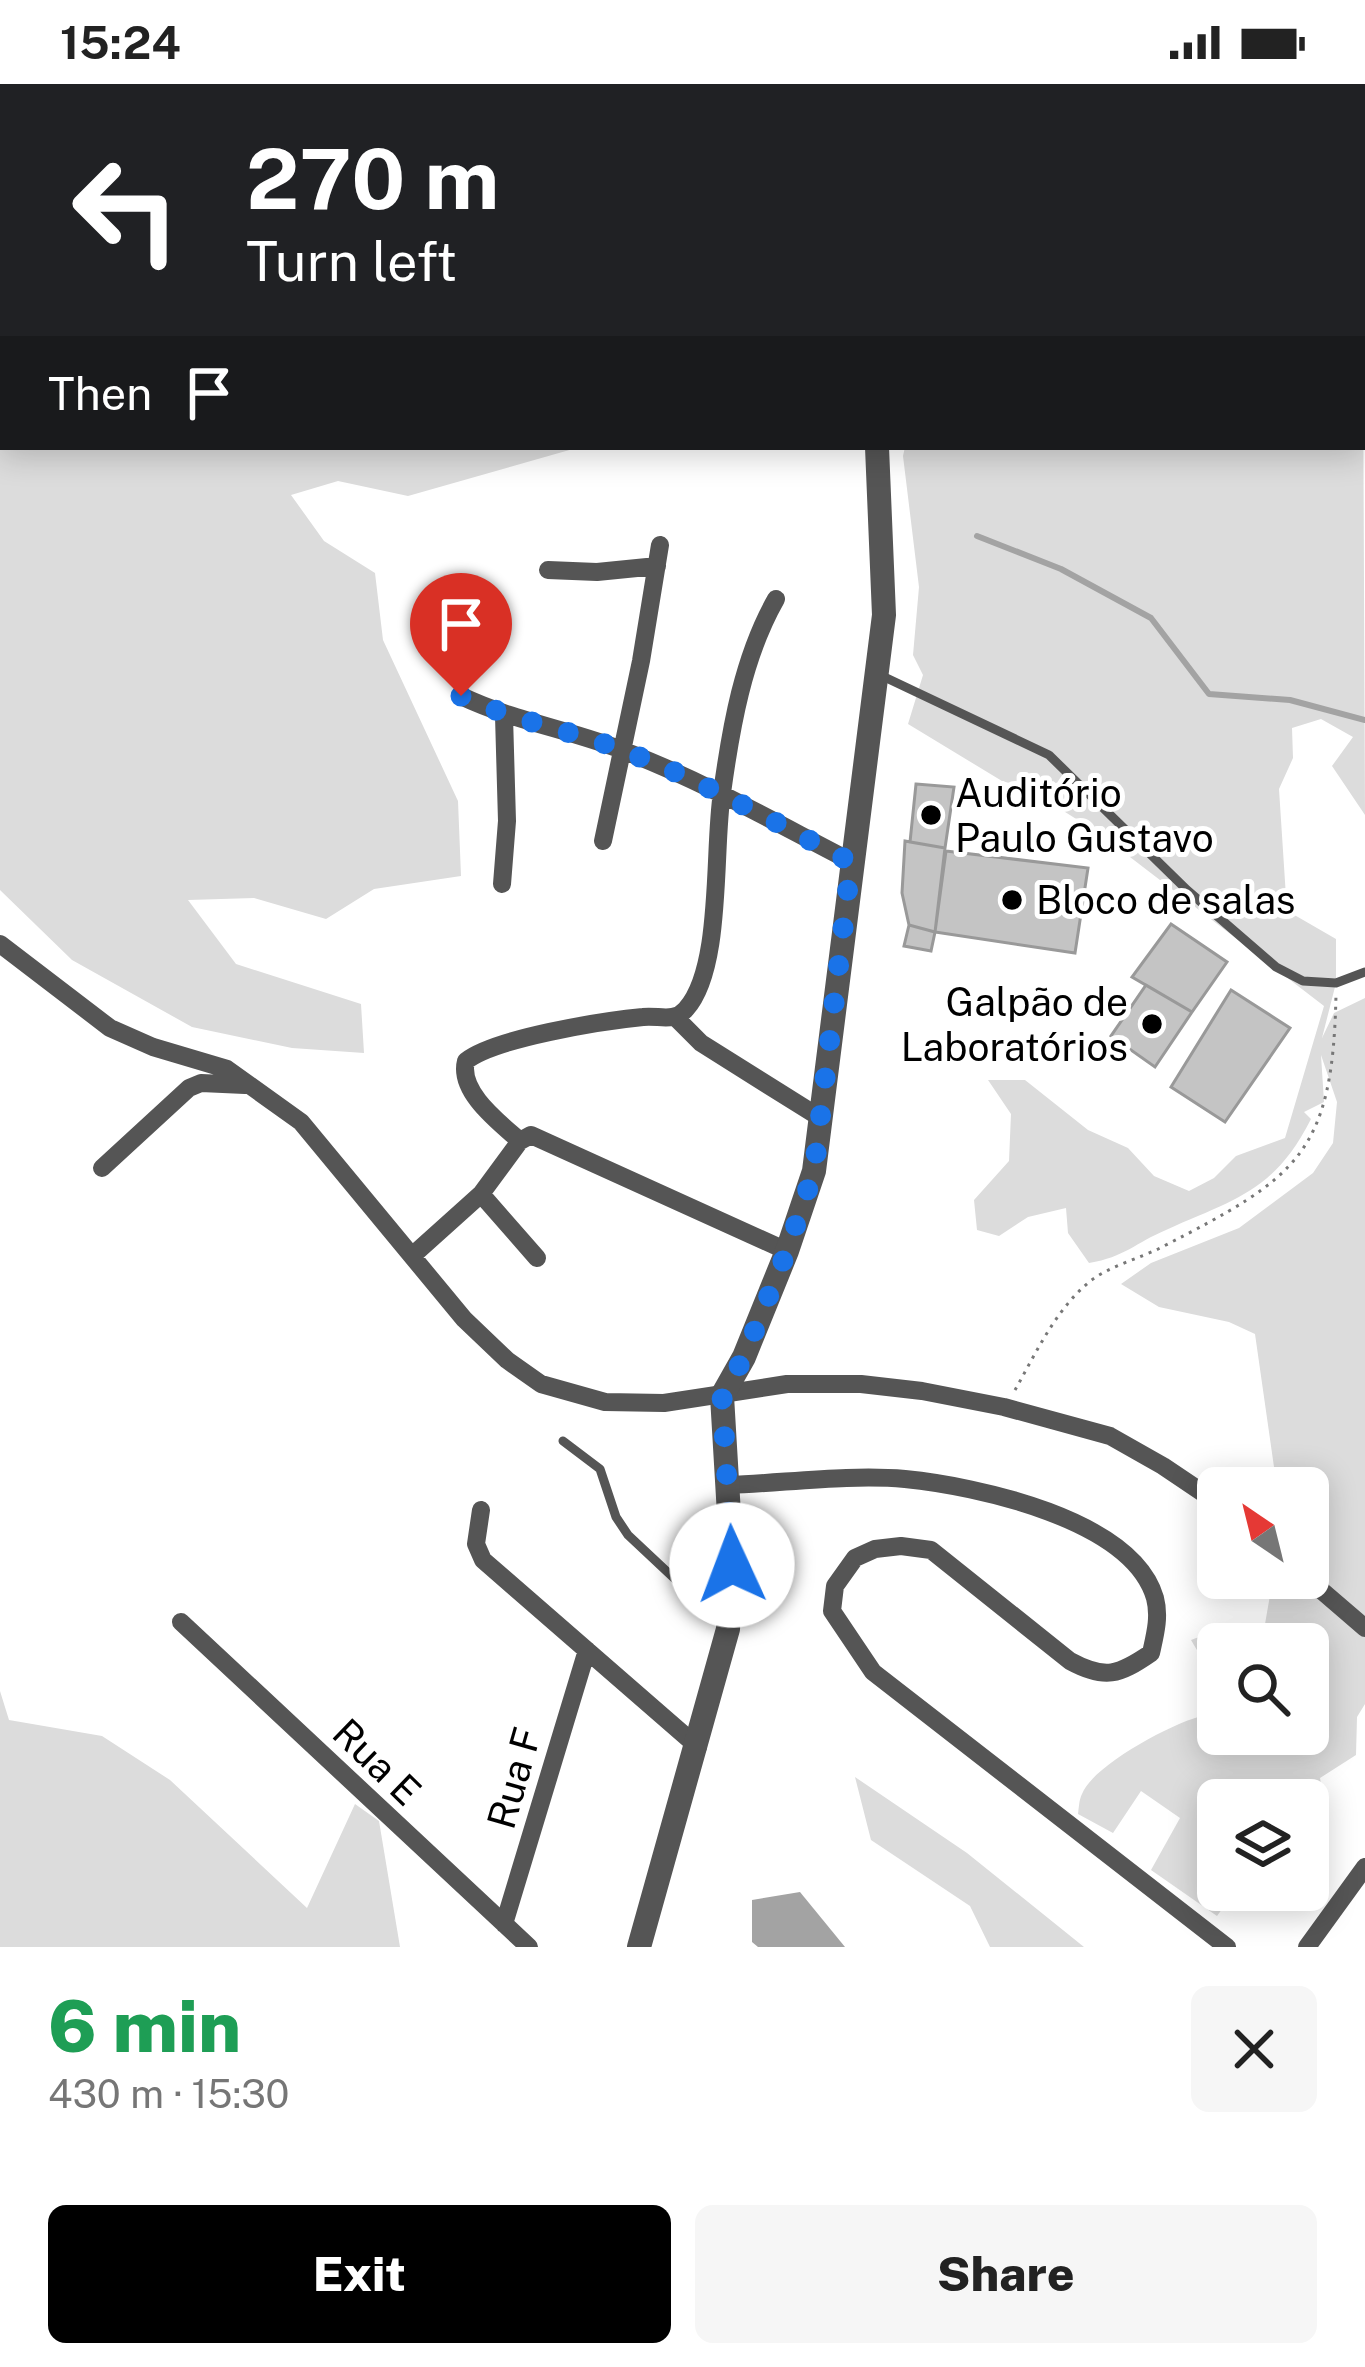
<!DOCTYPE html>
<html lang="en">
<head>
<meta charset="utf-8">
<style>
	body { margin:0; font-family:"Public Sans",sans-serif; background:#f6f6f6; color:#222; height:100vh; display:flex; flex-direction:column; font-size:45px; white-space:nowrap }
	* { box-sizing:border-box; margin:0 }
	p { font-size:39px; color:#767676 }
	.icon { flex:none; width:66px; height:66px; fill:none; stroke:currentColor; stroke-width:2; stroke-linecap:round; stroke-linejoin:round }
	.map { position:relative; height:1863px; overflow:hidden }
	.panel { display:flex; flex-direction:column; background:#fff; flex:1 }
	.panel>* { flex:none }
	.top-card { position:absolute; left:0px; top:0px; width:1365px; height:366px; box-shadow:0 6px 30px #0003; background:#202124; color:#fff; overflow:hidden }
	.needle { width:78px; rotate:325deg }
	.fabs { position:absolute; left:1197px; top:1383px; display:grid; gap:24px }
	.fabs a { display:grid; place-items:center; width:132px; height:132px; border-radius:18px; background:#fff; box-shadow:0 6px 30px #0003; font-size:60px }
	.pin { position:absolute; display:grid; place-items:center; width:102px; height:102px; color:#fff; margin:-123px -51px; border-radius:50% 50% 50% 0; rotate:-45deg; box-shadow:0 0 12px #0007 }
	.pin .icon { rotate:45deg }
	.me { position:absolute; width:132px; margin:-66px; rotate:358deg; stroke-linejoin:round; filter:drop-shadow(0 0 9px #0008) }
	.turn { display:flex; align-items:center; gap:42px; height:252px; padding:0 48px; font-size:54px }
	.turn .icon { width:156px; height:156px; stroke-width:2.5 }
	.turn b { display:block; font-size:84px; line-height:102px }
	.then { display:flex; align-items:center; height:114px; padding:0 48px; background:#0003; gap:24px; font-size:45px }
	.round { display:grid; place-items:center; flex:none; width:126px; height:126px; border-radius:18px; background:#f6f6f6 }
	.head { display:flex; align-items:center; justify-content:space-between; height:204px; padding:0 48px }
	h1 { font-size:72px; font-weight:800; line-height:90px; color:#1e9e55 }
	.cta { display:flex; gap:24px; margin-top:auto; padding:24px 48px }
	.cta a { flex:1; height:138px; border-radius:18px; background:#000; color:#fff; font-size:48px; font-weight:800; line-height:138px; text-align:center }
	.cta a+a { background:#f6f6f6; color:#222 }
	.status { display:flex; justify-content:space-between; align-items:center; height:84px; padding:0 60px; background:#fff; direction:ltr }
	.status svg { height:33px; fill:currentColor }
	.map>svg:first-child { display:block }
	.green { fill:#dcdcdc }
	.water { fill:#a3a3a3 }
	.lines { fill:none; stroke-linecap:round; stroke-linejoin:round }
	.stream { stroke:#a3a3a3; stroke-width:6 }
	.building { fill:#c4c4c4; stroke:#999; stroke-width:3 }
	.path { stroke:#777; stroke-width:3; stroke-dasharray:3 6; stroke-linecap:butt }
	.service { stroke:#555; stroke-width:9 }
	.minor { stroke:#555; stroke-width:18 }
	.tertiary { stroke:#555; stroke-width:24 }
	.route { stroke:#1a73e8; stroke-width:21; stroke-dasharray:0 37.8 }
	.poi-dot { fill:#000; stroke:#fff; stroke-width:4.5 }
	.labels { text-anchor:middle; stroke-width:10; stroke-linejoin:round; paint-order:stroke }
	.poi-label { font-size:39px; fill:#000; stroke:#fff; text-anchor:start }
	.street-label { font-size:39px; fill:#000; stroke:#fff }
</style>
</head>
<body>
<div class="status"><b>15:24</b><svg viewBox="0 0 49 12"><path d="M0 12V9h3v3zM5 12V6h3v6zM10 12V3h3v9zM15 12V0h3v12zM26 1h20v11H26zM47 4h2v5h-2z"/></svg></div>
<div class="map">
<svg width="1365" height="1863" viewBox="0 0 1365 1863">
	<rect width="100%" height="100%" fill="#fff"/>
	<path class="green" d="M0 0 530 3H3V363H580L408 412 338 397 291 411 324 457 375 489 383 556 458 717 461 792 374 805 326 835 254 814 188 816 236 880 361 920 364 969 292 964 192 943 72 876 0 806Z
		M1362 36 1365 731 1332 682 1353 653 1321 635 1292 644 1293 674 1279 705 1286 813 1291 829 1336 855V899L1322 954 1334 929 1365 914V1620L1357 1633 1356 1671 1320 1694 1328 1737 1308 1757V1716H1218V1806H1236L1217 1832 1151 1786 1180 1734 1141 1707 1113 1749 1078 1730C1079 1723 1079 1716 1082 1710 1093 1681 1174 1638 1205 1631L1212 1619 1204 1578 1191 1556 1217 1546 1236 1560H1218V1650H1308V1560H1236L1265 1540 1273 1494H1308V1404H1277L1255 1250 1229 1238 1159 1223 1121 1200 1151 1179 1239 1144 1313 1089 1333 1059 1337 1018 1321 971 1324 1018 1304 1028 1311 1035C1274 1108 1235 1115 1166 1146 1135 1159 1125 1173 1089 1179L1068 1149 1066 1124 1028 1133 999 1152 977 1146 974 1116 1009 1077 1011 1030 988 996H1025L1088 1046 1128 1064 1154 1092 1189 1107 1214 1094 1236 1072 1285 1054 1324 922 1100 750 1027 704 1002 697 908 640 923 591 913 571 919 503 903 372 905 363H1362Z
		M0 1607 9 1636 102 1652 170 1696 307 1824 355 1720 379 1737 400 1863H0Z
		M855 1693 967 1769 1084 1863H990L970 1822 871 1756Z"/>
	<path class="water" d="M800 1808 845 1863H758L752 1858V1816Z"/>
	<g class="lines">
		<path class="stream" d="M977 452 1061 485 1151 534 1209 610 1290 616 1365 636"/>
	</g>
	<path class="building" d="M1245 0H1365V32L1362 3H1245Z
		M916 700 954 703 945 764 910 758Z
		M905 757 945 764 935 848 909 841 902 809Z
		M946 767 1088 784 1075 869 935 848Z
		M1171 840 1227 878 1192 928 1132 893Z
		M909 841 935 848 931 867 904 862Z
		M1146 901 1192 928 1155 983 1111 952Z
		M1231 906 1290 944 1225 1038 1171 1003Z"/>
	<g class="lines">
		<path class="path" d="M1015 1306C1036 1269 1055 1227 1088 1199 1108 1182 1139 1175 1162 1163 1298 1093 1333 1070 1336 910"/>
		<path class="service" d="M878 590 1049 671 1187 806 1276 883 1303 897 1336 899 1365 888
			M563 1357 600 1385 616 1433 628 1451 724 1541"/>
		<path class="minor" d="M600 0 603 3
			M734 0 736 3
			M1069 3 1070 0
			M1182 3 1183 0
			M548 486 597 488 657 482
			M461 612C516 638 572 646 627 668 705 698 778 740 852 778
			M603 757 641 577 660 461
			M502 800 507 737 504 632
			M0 860 110 944 153 963 227 985 301 1038 464 1235 507 1276 541 1300 605 1318 664 1319 787 1300H861L922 1307 1004 1323 1110 1352 1163 1382 1218 1419
			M675 933 701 959 819 1033
			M520 1057C500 1039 458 1008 466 977 495 954 602 937 643 933 659 931 674 939 686 925 723 884 713 764 722 709 731 643 743 573 776 515
			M102 1084 189 1004 201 999 245 1001
			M481 1110 520 1057 531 1051 787 1167
			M412 1172 481 1110 537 1174
			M729 1401C785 1399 850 1390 905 1395 976 1402 1132 1435 1155 1514 1160 1533 1155 1551 1151 1569 1119 1591 1105 1596 1070 1577L931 1466 901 1462 875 1465 855 1474 835 1502 832 1527 873 1588 1227 1863
			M481 1426 476 1460 483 1476 698 1663
			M1307 1494 1365 1544
			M181 1538 529 1863
			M504 1840 587 1566
			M1307 1863 1365 1783"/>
		<path class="tertiary" d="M875 0 876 3
			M639 1863 728 1545 732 1481 722 1312 744 1273 787 1167 814 1087 884 531 877 363"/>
	</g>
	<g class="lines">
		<path class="route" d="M461 612C516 638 572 646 627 668 705 698 778 740 851 778L814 1087 787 1167 744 1273 722 1312 732 1481"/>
	</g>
	<g class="poi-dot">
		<circle cx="931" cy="731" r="12"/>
		<circle cx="1012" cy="816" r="12"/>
		<circle cx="1152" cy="940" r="12"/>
	</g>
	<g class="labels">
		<g class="poi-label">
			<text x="955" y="723">Auditório<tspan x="955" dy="45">Paulo Gustavo</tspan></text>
			<text x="1036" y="830">Bloco de salas</text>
			<text x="1128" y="932" text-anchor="end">Galpão de<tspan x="1128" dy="45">Laboratórios</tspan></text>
		</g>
		<g class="street-label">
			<text transform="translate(377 1678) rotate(44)" y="14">Rua E</text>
			<text transform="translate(514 1694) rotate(-74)" y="14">Rua F</text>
		</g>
	</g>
</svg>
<div class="fabs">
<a><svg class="needle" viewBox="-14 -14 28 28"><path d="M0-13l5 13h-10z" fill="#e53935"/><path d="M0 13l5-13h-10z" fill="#767676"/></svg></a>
<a><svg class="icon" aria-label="search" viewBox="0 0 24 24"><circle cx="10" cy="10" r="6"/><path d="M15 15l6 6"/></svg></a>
<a><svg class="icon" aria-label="layers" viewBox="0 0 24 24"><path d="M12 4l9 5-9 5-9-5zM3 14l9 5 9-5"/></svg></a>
</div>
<div class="pin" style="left:461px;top:612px;background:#d93025"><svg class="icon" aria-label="arrive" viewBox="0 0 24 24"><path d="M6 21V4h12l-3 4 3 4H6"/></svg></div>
<svg class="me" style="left:732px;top:1481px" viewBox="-20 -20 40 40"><circle r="19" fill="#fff"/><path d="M0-13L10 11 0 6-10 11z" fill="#1a73e8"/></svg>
<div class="top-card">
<div class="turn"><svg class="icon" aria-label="left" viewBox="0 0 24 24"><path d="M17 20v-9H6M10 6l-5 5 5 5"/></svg><div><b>270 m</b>Turn left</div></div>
<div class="then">Then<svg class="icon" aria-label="arrive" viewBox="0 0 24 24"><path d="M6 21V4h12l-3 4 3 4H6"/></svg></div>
</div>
</div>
<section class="panel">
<div class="head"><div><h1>6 min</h1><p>430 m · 15:30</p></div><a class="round"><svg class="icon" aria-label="close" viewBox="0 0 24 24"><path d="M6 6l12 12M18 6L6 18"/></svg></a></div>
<div class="cta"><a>Exit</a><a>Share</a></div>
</section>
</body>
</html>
